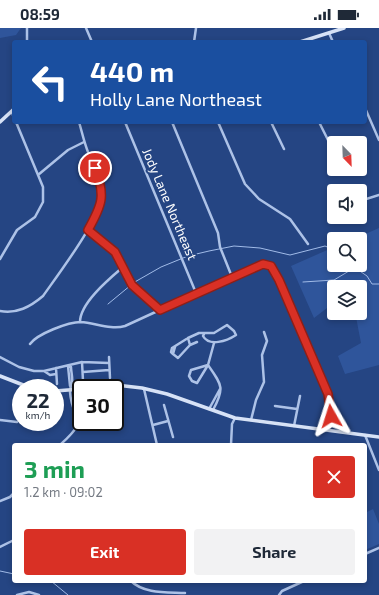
<!DOCTYPE html>
<html lang="en">
<head>
<meta charset="utf-8">
<style>
	body { margin:0; font-family:"Exo 2",sans-serif; background:#f2f2f3; color:#1f2937; height:100vh; display:flex; flex-direction:column; font-size:15px; white-space:nowrap }
	* { box-sizing:border-box; margin:0 }
	p { font-size:13px; color:#747a83 }
	.icon { flex:none; width:22px; height:22px; fill:none; stroke:currentColor; stroke-width:2; stroke-linecap:round; stroke-linejoin:round }
	.map { position:relative; flex:1; overflow:hidden }
	.side { position:absolute; left:12px; top:415px; width:355px; height:140px; display:flex; flex-direction:column; background:#fff; border-radius:4px; box-shadow:0 2px 6px #0003 }
	.side>* { flex:none }
	.banner { position:absolute; left:12px; top:12px; width:355px; height:84px; border-radius:4px; box-shadow:0 2px 6px #0003; background:#1a4fa0; color:#fff; overflow:hidden }
	.needle { width:26px; rotate:157deg }
	.controls { position:absolute; left:327px; top:108px; display:grid; gap:8px }
	.controls a { display:grid; place-items:center; width:40px; height:40px; border-radius:4px; background:#fff; box-shadow:0 2px 6px #0003; font-size:20px }
	.speed { position:absolute; left:12px; top:351px; display:flex; gap:8px; font-size:20px; font-weight:700; text-align:center }
	.speed>* { display:grid; place-content:center; width:52px; height:52px; border-radius:50%; background:#fff; box-shadow:0 2px 6px #0003; line-height:1 }
	.speed small { font-size:10px; font-weight:400 }
	.speed .limit { border:2px solid #111; border-radius:6px; background:#fff; color:#111 }
	.pin { position:absolute; display:grid; place-items:center; width:34px; height:34px; color:#fff; margin:-17px; border:2px solid #fff; border-radius:50%; box-shadow:0 1px 4px #0007 }
	.me { position:absolute; width:44px; margin:-22px; rotate:354deg; stroke-linejoin:round; filter:drop-shadow(0 0 3px #0008) }
	.turn { display:flex; align-items:center; gap:14px; height:84px; padding:0 12px; font-size:18px }
	.turn .icon { width:52px; height:52px; stroke-width:2.5 }
	.turn b { display:block; font-size:28px; line-height:34px }
	.round { display:grid; place-items:center; flex:none; width:42px; height:42px; border-radius:4px; background:#f2f2f3 }
	.headline { display:flex; align-items:center; justify-content:space-between; height:68px; padding:0 12px }
	h1 { font-size:24px; font-weight:700; line-height:30px; color:#1e9e55 }
	.button { display:flex; gap:8px; margin-top:auto; padding:8px 12px }
	.button a { flex:1; height:46px; border-radius:4px; background:#d93025; color:#fff; font-size:16px; font-weight:700; line-height:46px; text-align:center }
	.button a+a { background:#f2f2f3; color:#1f2937 }
	.status { display:flex; justify-content:space-between; align-items:center; height:28px; padding:0 20px; background:#fff; direction:ltr }
	.status svg { height:11px; fill:currentColor }
	.map>svg:first-child { display:block }
	.green { fill:#2f559b }
	.lines { fill:none; stroke-linecap:round; stroke-linejoin:round }
	.stream { stroke:#a1bbe8; stroke-width:1 }
	.minor { stroke:#adc2e7; stroke-width:2.5 }
	.secondary { stroke:#d7e2f6; stroke-width:3.5 }
	.route-casing { stroke:#8d1f18; stroke-width:10 }
	.route { stroke:#d93025; stroke-width:7 }
	.labels { text-anchor:middle; stroke-width:4; stroke-linejoin:round; paint-order:stroke }
	.street-label { font-size:13px; fill:#fff; stroke:#254583 }
</style>
</head>
<body>
<div class="status"><b>08:59</b><svg viewBox="0 0 49 12"><path d="M0 12V9h3v3zM5 12V6h3v6zM10 12V3h3v9zM15 12V0h3v12zM26 1h20v11H26zM47 4h2v5h-2z"/></svg></div>
<div class="map">
<svg width="379" height="567" viewBox="0 0 379 567">
	<rect width="100%" height="100%" fill="#254583"/>
	<path class="green" d="M0 0H21L16 7 0 10Z
		M379 200V337L345 346 338 328 361 315 356 289 344 285H360V259H334V282L327 280 314 290 291 238 334 219V237H360V211H354Z
		M373 481 379 496V516L365 522V485Z"/>
	<g class="lines">
		<path class="stream" d="M351 237 367 248 372 256H379
			M303 254 334 252 354 240
			M133 255 161 239 188 228 209 223 234 218 260 220 290 227 325 218 334 222
			M108 276 131 257
			M0 543 14 546
			M51 553 68 567"/>
		<path class="minor" d="M86 0 92 14
			M329 5 333 14
			M27 14V0
			M194 14 196 0
			M365 80 379 112
			M12 84 14 90
			M125 94 196 265
			M172 94 218 205 220 219 232 249
			M218 94 245 156 259 171 290 191 308 216
			M271 94 284 121
			M319 94 334 124
			M38 147 68 122 84 114
			M335 158 338 159 339 163
			M360 173 379 167
			M89 202 115 224 132 257 160 282
			M0 231 17 202 35 189 43 174V159L16 94
			M0 283C17 286 30 279 43 268 57 248 105 185 102 164 100 150 93 137 88 124 84 114 82 104 79 94
			M80 294C80 275 109 251 123 239
			M30 316C37 306 68 294 81 294 95 295 111 302 125 298L258 237 268 236 279 252 328 366 330 375 329 402
			M190 317 197 314
			M175 319 173 326 178 330 190 317 188 310 199 305H214L227 297 234 303 236 307C227 313 209 319 203 308L204 306
			M173 326 171 324 172 320 188 310
			M0 329 19 339 34 343H44L82 334 109 335
			M109 329 110 350
			M82 334 83 353
			M208 337 197 355 192 353 189 348 191 342Z
			M68 338 70 358
			M56 340 57 356
			M44 343 50 347 56 346
			M83 344 109 342
			M144 361 157 417
			M164 377 173 409
			M275 378 297 381
			M209 381 220 361
			M213 382C225 360 222 357 208 337L214 315
			M0 392 17 394
			M251 392 256 372 264 354 262 327 267 313 264 304
			M153 397 168 393
			M294 398 300 368
			M365 407 379 442
			M60 417C92 388 72 395 70 364 70 360 71 358 72 355 73 350 71 344 71 339L68 338
			M231 417 232 396 235 390
			M0 473 10 469 14 465
			M0 519 14 512
			M365 526 379 520
			M131 553C144 566 167 564 185 565
			M17 567 29 564 39 567
			M279 567 282 563 304 553"/>
		<path class="secondary" d="M300 14 344 0
			M0 94 14 81
			M0 348 31 360
			M89 360 116 357 142 360 167 366 235 390 379 409
			M55 363 81 361"/>
	</g>
	<g class="lines">
		<g class="route-casing">
			<path id="route" d="M95 140C106 168 102 177 88 202L115 224 132 257 160 282 263 236 271 238 279 252 328 366 331 388"/>
		</g>
		<use href="#route" class="route"/>
	</g>
	<g class="labels">
		<g class="street-label">
			<text transform="translate(170 176) rotate(67)" y="5">Jody Lane Northeast</text>
		</g>
	</g>
</svg>
<div class="controls">
<a><svg class="needle" viewBox="-14 -14 28 28"><path d="M0-13l5 13h-10z" fill="#e53935"/><path d="M0 13l5-13h-10z" fill="#747a83"/></svg></a>
<a><svg class="icon" aria-label="sound" viewBox="0 0 24 24"><path d="M4 9h4l5-4v14l-5-4H4zM17 9q2 3 0 6"/></svg></a>
<a><svg class="icon" aria-label="search" viewBox="0 0 24 24"><circle cx="10" cy="10" r="6"/><path d="M15 15l6 6"/></svg></a>
<a><svg class="icon" aria-label="layers" viewBox="0 0 24 24"><path d="M12 4l9 5-9 5-9-5zM3 14l9 5 9-5"/></svg></a>
</div>
<div class="speed"><div>22<small>km/h</small></div><div class="limit">30</div></div>
<div class="pin" style="left:95px;top:140px;background:#d93025"><svg class="icon" aria-label="arrive" viewBox="0 0 24 24"><path d="M6 21V4h12l-3 4 3 4H6"/></svg></div>
<svg class="me" style="left:331px;top:388px" viewBox="-20 -20 40 40"><path d="M0-17L14 15 0 8-14 15z" fill="#d93025" stroke="#fff" stroke-width="4"/></svg>
<div class="banner">
<div class="turn"><svg class="icon" aria-label="left" viewBox="0 0 24 24"><path d="M17 20v-9H6M10 6l-5 5 5 5"/></svg><div><b>440 m</b>Holly Lane Northeast</div></div>
</div>
<section class="side">
<div class="headline"><div><h1>3 min</h1><p>1.2 km · 09:02</p></div><a class="round" style="background:#d93025;color:#fff"><svg class="icon" aria-label="close" viewBox="0 0 24 24"><path d="M6 6l12 12M18 6L6 18"/></svg></a></div>
<div class="button"><a>Exit</a><a>Share</a></div>
</section>
</div>
</body>
</html>
